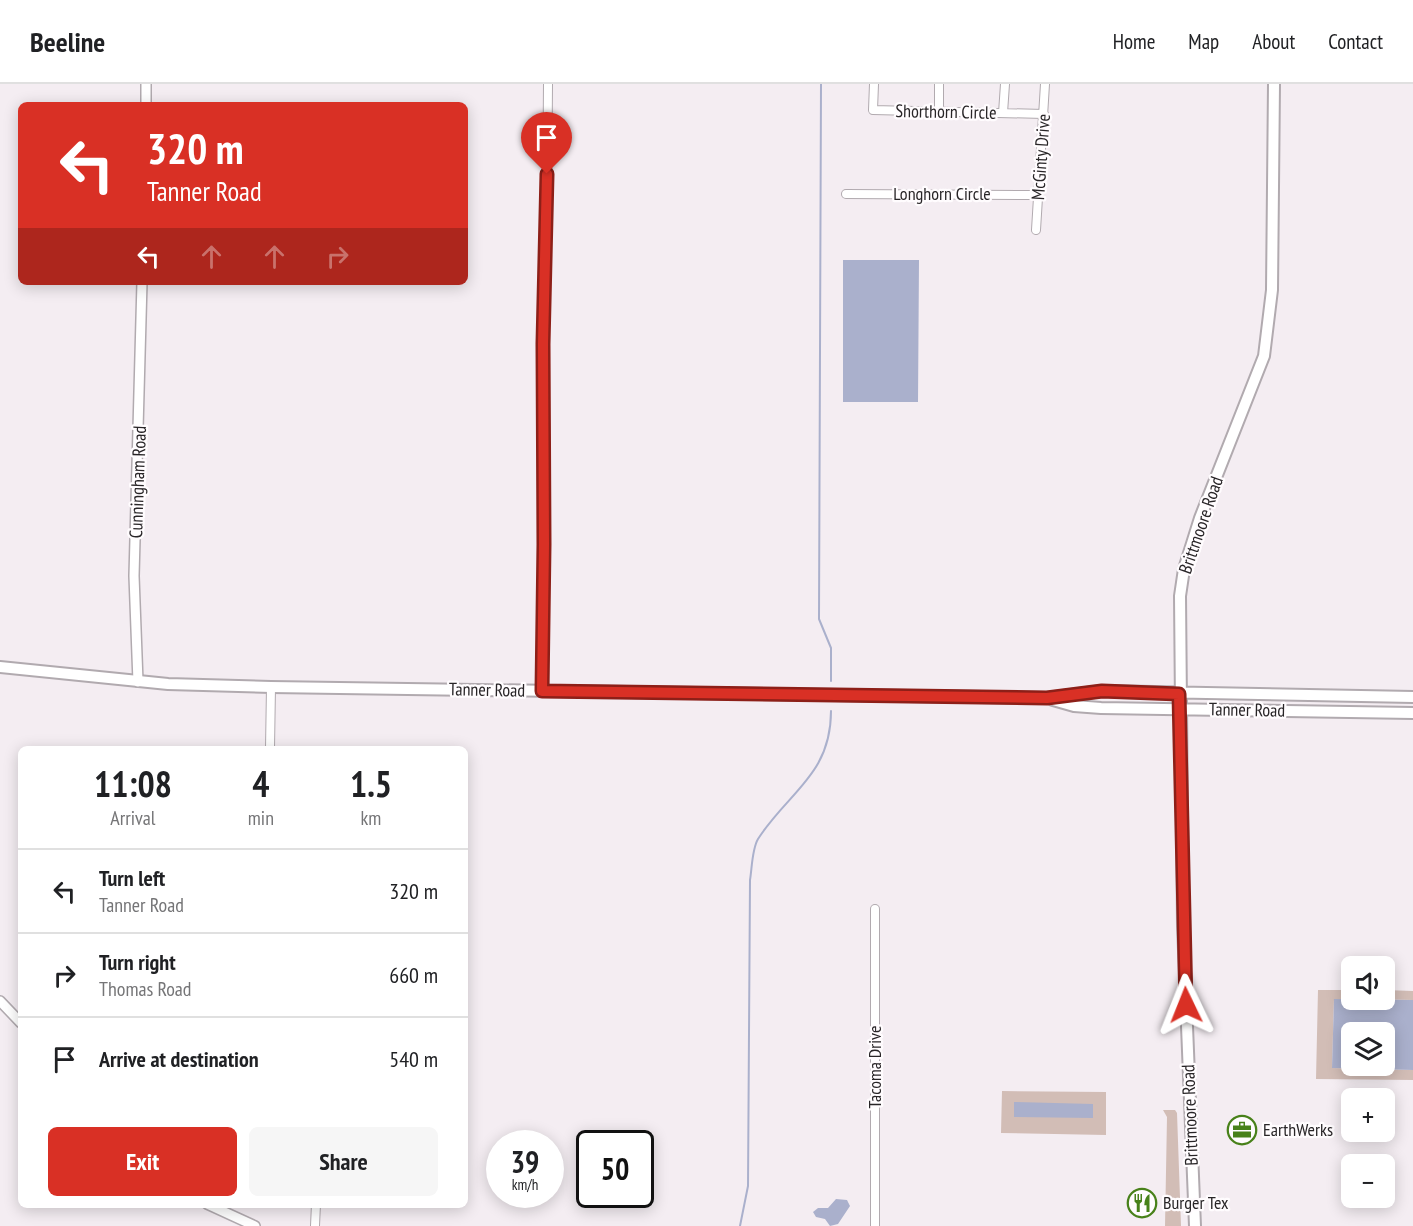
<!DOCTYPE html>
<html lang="en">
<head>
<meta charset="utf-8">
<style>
	body { margin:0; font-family:"PT Sans Narrow",sans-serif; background:#f6f6f6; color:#202124; height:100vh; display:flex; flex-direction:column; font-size:22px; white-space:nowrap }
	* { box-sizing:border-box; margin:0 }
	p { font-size:20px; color:#757577 }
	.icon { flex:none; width:33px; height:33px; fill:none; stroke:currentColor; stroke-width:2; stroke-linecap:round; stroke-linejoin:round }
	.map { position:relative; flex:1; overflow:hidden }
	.sheet { position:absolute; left:18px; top:662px; width:450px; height:462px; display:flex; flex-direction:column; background:#fff; border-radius:9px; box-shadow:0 3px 15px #0003 }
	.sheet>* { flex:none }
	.hud { position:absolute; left:18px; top:18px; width:450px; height:183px; border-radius:9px; box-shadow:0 3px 15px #0003; background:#d93025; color:#fff; overflow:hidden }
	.buttons { position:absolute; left:1341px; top:872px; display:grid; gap:12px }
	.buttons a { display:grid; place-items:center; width:54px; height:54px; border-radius:9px; background:#fff; box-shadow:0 3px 15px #0003; font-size:30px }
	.speed { position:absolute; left:486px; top:1046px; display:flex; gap:12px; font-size:30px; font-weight:700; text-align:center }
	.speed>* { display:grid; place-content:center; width:78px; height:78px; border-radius:50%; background:#fff; box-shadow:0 3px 15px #0003; line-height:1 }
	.speed small { font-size:15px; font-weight:400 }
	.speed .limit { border:3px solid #111; border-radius:9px; background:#fff; color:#111 }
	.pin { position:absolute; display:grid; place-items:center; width:51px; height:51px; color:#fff; margin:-62px -26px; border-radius:50% 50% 50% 0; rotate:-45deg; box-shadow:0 0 6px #0007 }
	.pin .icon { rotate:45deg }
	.me { position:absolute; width:66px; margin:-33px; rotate:358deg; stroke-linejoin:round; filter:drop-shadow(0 0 4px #0008) }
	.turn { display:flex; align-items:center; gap:21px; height:126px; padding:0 30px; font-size:27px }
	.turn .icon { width:78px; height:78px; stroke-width:2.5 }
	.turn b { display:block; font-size:42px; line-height:51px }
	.lanes { display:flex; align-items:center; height:57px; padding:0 30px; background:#0003; justify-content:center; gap:30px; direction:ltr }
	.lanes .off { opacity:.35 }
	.eta { display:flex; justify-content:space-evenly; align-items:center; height:102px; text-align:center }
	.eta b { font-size:36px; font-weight:800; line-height:42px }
	.primary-button { display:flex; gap:12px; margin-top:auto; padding:12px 30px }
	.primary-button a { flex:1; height:69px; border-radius:9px; background:#d93025; color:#fff; font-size:24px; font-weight:800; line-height:69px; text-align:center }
	.primary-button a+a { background:#f6f6f6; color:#202124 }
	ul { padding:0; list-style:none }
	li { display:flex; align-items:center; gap:18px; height:84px; padding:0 30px; border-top:2px solid #e0e0e0 }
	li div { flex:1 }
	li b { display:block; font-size:22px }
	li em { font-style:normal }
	header { display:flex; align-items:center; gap:36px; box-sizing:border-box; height:84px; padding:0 30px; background:#fff; border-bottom:2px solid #e0e0e0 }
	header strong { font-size:28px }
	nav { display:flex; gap:33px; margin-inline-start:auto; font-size:21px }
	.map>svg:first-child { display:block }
	.green { fill:#d2bdb6 }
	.water { fill:#aab0cc; fill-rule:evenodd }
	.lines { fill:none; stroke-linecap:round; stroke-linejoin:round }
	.stream { stroke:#aab0cc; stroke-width:2 }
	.minor-casing { stroke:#b1aaaf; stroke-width:10 }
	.tertiary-casing { stroke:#b1aaaf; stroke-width:12 }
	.secondary-casing { stroke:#b1aaaf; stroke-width:14 }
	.minor { stroke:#fff; stroke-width:8 }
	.tertiary { stroke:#fff; stroke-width:9 }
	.secondary { stroke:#fff; stroke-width:10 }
	.route-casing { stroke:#8d1f18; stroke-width:15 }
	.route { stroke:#d93025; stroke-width:10 }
	.labels { text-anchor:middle; stroke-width:4.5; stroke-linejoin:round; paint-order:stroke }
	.street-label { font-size:18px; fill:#282527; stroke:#fffcfe }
	.poi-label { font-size:18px; fill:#282527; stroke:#fffcfe; text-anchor:start }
</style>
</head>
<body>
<header>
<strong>Beeline</strong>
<nav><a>Home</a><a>Map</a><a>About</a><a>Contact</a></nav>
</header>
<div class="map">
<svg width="1413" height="1142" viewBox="0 0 1413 1142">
	<rect width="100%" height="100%" fill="#f4edf2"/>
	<path class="green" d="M1318 906H1351V915H1334L1332 984 1413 986V996L1316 995Z
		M1385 906 1413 907V916L1358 915H1384Z
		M1002 1007 1106 1008V1051L1001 1049Z
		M1163 1026H1175L1177 1029 1181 1142H1165L1167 1033Z"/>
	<path class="water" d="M843 176H919L918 318H843Z
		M1334 915 1413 916V986L1332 984ZM1352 948H1384V981H1352Z
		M1014 1018 1093 1020V1034L1014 1033Z
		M836 1115 847 1116 850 1122 838 1140 830 1142 825 1135 816 1133 813 1128 818 1124H828Z"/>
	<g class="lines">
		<path class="stream" d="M821 0 819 535 831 564V597
			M740 1142 748 1102 750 796C752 784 752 765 758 755 788 708 831 691 831 627"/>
		<g class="minor-casing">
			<path id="minor" d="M874 0 873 26 1044 30
				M939 28V0
				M1003 29 1005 0
				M846 110 1037 111
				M1036 146 1045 0
				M542 607 544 460 543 260 547 132 548 0
				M270 664 271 603
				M875 825V1142
				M315 1142 316 1120"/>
		</g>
		<g class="tertiary-casing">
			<path id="tertiary" d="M146 21V0
				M138 598 134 492 142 198
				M0 917 21 939
				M207 1120 255 1142"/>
		</g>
		<g class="secondary-casing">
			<path id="secondary" d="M0 583 168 600 271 603 1047 614 1102 607 1413 613
				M1053 616 1074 622 1101 624 1413 629
				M1195 1142 1183 842 1180 512 1184 485 1200 434 1264 272 1272 206 1274 0"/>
		</g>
		<use href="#minor" class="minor"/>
		<use href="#tertiary" class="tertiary"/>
		<use href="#secondary" class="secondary"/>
	</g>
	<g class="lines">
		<g class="route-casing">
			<path id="route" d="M547 90 543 260 544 460 542 607 1047 614 1102 607 1179 610 1186 921"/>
		</g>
		<use href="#route" class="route"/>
	</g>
	<defs>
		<g id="office-ring" transform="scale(1.5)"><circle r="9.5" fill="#fffcfe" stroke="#48811a" stroke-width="1.5"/><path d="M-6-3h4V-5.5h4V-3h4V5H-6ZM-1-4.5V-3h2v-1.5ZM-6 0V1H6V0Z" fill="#48811a"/></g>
		<g id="restaurant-ring" transform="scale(1.5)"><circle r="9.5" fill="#fffcfe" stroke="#48811a" stroke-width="1.5"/><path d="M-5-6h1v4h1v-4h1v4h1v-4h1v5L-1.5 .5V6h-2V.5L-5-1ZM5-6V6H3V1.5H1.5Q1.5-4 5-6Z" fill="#48811a"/></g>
	</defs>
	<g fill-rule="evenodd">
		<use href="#office-ring" x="1242" y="1046"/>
		<use href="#restaurant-ring" x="1142" y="1119"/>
	</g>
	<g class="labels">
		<g class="street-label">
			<text transform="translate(946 28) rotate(1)" y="6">Shorthorn Circle</text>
			<text transform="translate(1041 73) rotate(-86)" y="6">McGinty Drive</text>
			<text x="942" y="116">Longhorn Circle</text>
			<text transform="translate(138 398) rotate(-88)" y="6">Cunningham Road</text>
			<text transform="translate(1201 441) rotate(-71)" y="6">Brittmoore Road</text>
			<text transform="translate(487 606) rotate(1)" y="6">Tanner Road</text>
			<text transform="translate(1247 626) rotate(1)" y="6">Tanner Road</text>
			<text transform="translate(875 983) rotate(-90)" y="6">Tacoma Drive</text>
			<text transform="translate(1190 1031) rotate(-92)" y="6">Brittmoore Road</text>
		</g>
		<g class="poi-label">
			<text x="1263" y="1052">EarthWerks</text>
			<text x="1163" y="1125">Burger Tex</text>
		</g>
	</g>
</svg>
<div class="buttons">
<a><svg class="icon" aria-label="sound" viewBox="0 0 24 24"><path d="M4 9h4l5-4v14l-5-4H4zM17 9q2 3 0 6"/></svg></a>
<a><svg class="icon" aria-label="layers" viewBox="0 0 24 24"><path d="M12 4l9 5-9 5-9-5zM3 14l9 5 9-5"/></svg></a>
<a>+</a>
<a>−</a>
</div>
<div class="speed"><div>39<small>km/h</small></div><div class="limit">50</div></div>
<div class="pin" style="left:547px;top:90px;background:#d93025"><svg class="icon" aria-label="arrive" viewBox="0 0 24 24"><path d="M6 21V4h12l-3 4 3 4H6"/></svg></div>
<svg class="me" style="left:1186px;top:921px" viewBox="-20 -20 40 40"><path d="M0-17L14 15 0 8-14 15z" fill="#d93025" stroke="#fff" stroke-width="4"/></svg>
<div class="hud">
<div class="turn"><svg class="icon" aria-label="left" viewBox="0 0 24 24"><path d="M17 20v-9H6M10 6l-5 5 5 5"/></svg><div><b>320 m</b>Tanner Road</div></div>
<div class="lanes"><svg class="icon" aria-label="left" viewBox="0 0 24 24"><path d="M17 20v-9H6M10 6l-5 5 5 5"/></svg><svg class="icon off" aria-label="ahead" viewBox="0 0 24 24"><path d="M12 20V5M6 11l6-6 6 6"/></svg><svg class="icon off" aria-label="ahead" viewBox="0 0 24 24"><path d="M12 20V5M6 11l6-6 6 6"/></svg><svg class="icon off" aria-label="right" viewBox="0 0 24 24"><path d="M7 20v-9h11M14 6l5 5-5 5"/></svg></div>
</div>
<section class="sheet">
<div class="eta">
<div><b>11:08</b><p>Arrival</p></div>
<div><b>4</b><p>min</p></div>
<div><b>1.5</b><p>km</p></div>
</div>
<ul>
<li><svg class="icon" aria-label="left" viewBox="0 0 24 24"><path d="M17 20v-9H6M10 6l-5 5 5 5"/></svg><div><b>Turn left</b><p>Tanner Road</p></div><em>320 m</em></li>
<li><svg class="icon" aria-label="right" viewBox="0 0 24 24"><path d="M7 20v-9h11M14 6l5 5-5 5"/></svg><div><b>Turn right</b><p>Thomas Road</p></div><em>660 m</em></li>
<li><svg class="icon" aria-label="arrive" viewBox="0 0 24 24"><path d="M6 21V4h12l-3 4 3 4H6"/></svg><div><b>Arrive at destination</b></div><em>540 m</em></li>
</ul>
<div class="primary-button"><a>Exit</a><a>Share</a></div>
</section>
</div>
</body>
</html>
